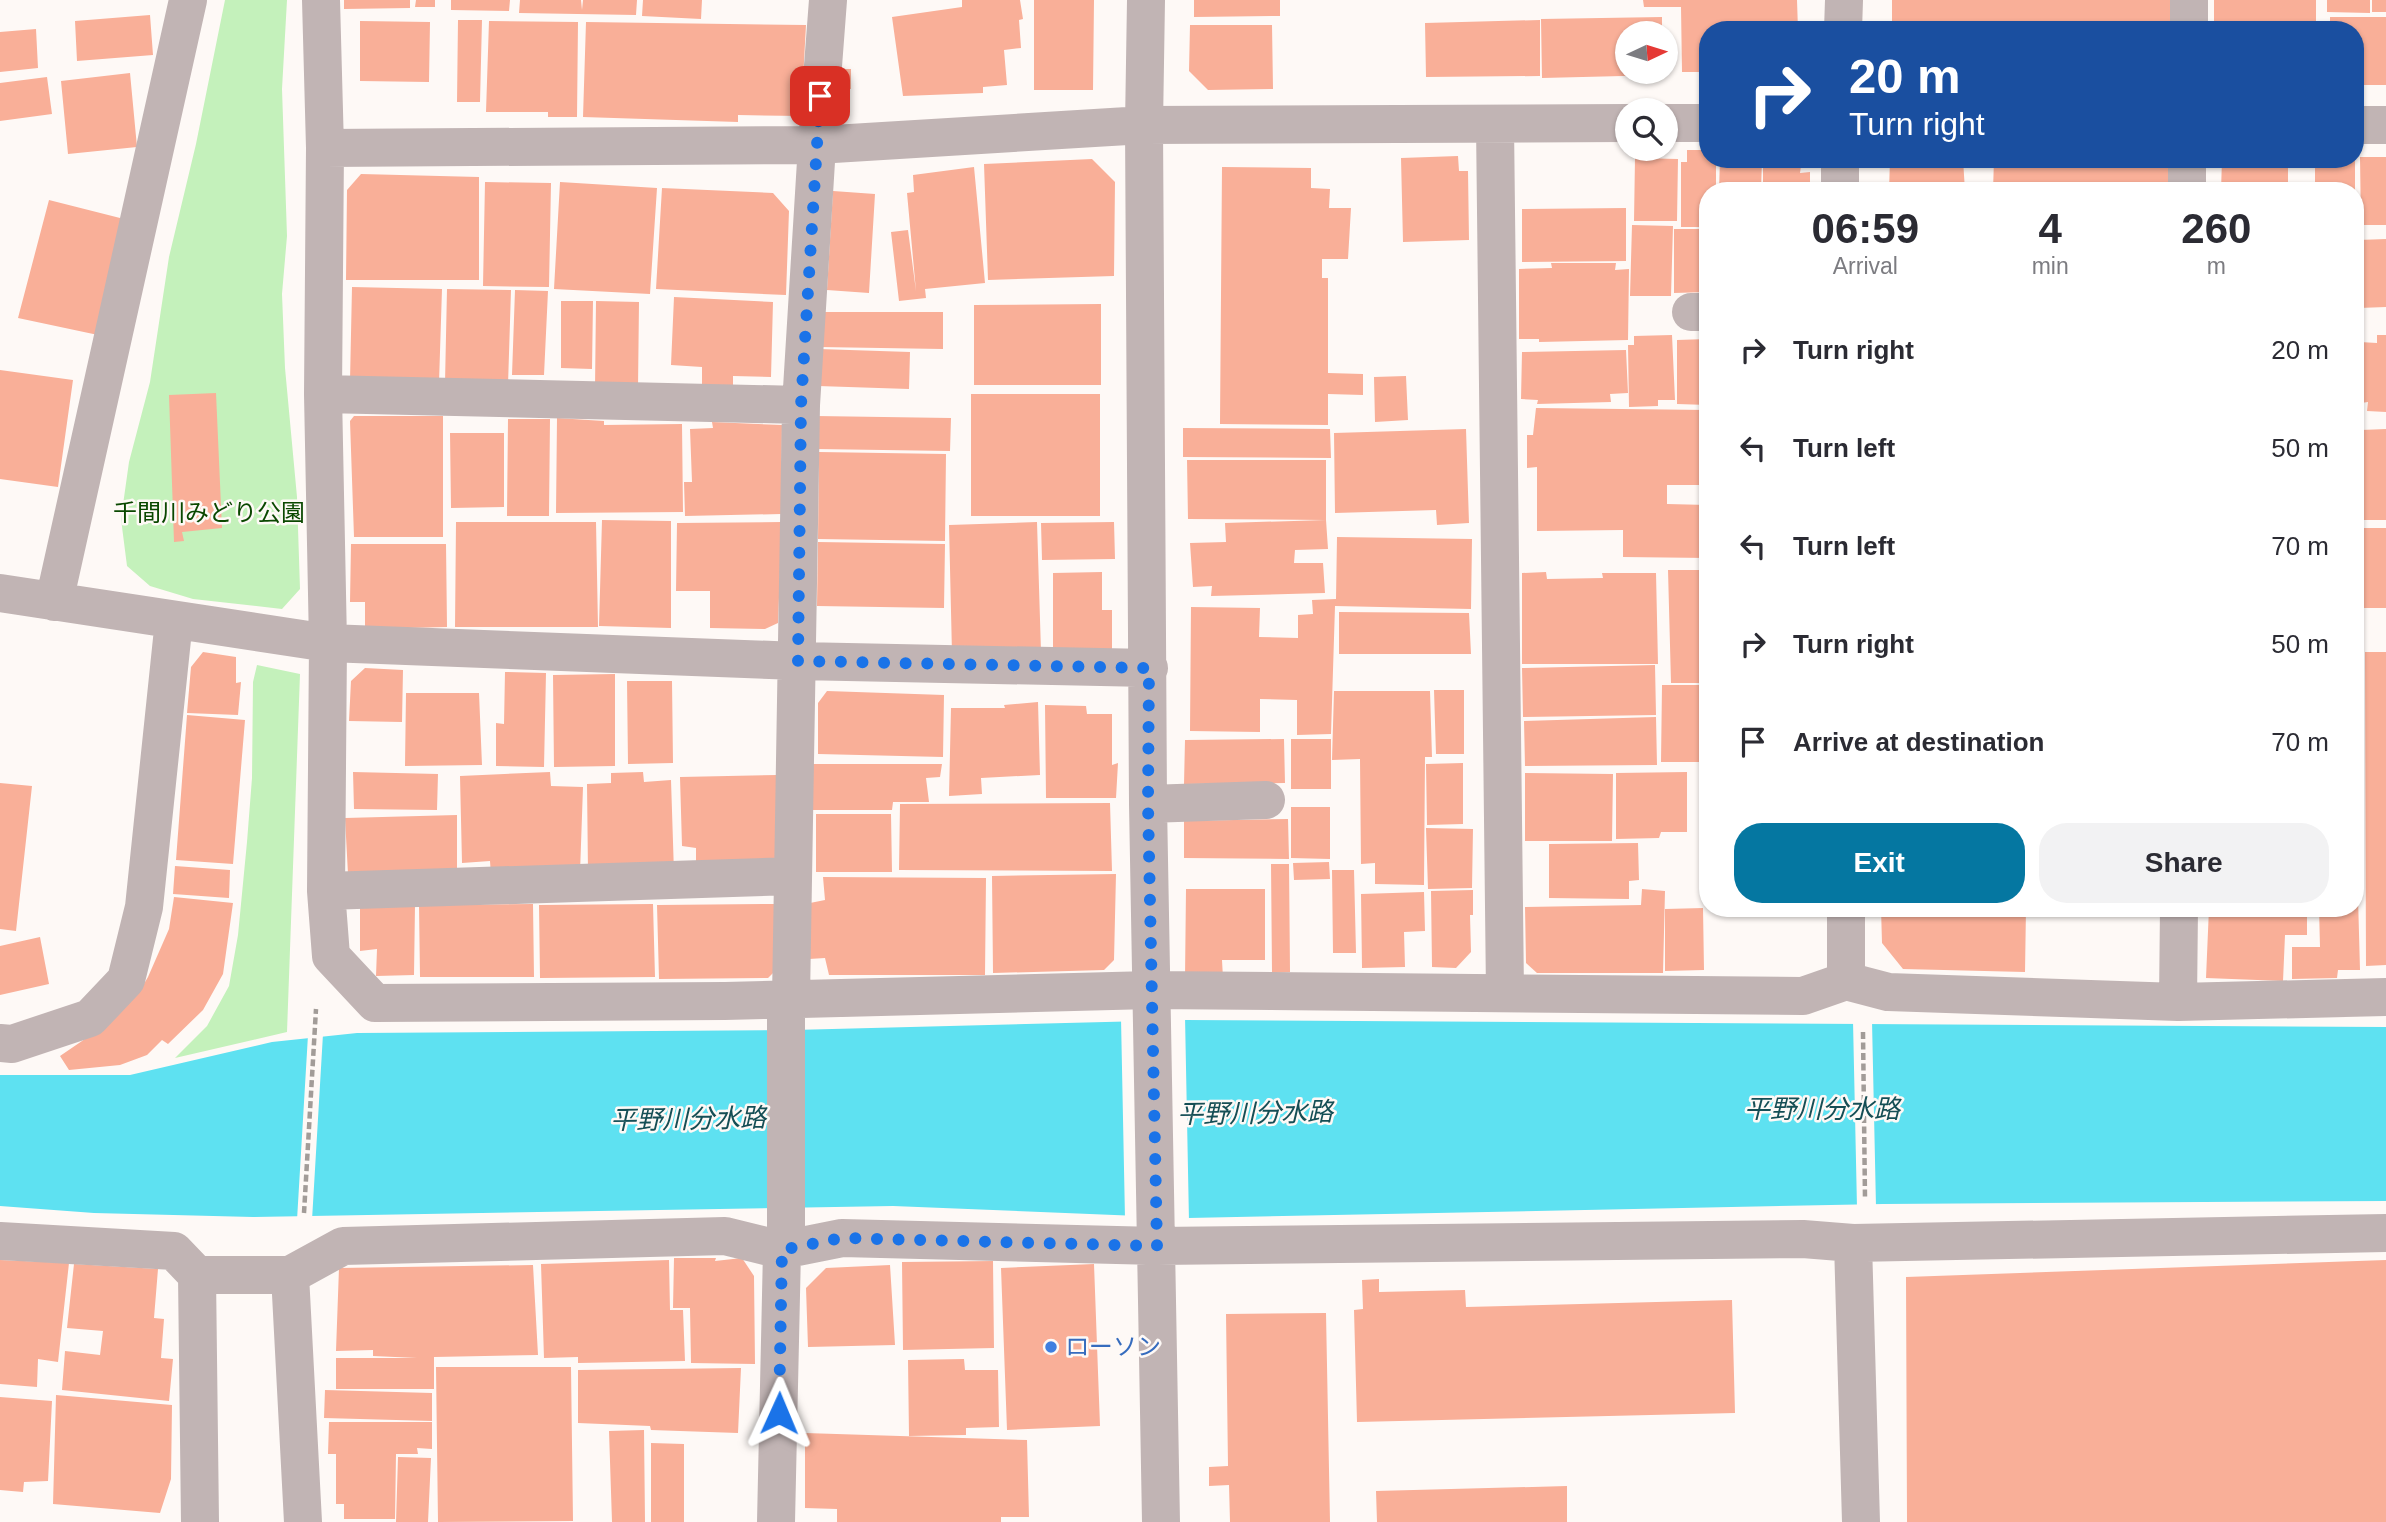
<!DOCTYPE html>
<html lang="en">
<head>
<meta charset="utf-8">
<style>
	body { margin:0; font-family:Helvetica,"Noto Sans JP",sans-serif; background:#f2f2f3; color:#2b2b33; height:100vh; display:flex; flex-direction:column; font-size:26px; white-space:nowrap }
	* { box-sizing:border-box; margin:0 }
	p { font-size:23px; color:#7c7c81 }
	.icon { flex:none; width:38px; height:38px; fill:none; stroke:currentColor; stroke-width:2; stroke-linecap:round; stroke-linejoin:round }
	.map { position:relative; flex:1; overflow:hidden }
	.drawer { position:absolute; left:1699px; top:182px; width:665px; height:735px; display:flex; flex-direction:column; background:#fff; border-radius:28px; box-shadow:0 2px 5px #0004 }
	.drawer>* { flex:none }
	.top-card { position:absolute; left:1699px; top:21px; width:665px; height:147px; border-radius:28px; box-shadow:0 2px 5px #0004; background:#1a4fa0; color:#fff; overflow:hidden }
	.needle { width:46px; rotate:86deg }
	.buttons { position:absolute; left:1615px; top:21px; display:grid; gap:14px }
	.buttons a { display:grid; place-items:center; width:63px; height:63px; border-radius:50%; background:#fff; box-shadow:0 2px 5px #0004; font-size:35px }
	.pin { position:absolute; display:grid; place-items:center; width:60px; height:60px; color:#fff; margin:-30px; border-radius:14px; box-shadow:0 4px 10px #0006 }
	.me { position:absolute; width:77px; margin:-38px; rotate:1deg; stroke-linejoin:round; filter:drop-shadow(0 0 5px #0008) }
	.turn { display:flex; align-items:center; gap:24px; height:147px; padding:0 35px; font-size:32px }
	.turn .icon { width:91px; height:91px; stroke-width:2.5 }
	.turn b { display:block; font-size:49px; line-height:60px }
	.eta { display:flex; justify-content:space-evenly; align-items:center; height:119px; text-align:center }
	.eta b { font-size:42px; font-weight:800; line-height:49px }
	.cta { display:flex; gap:14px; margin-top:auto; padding:14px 35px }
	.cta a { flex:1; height:80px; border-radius:28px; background:#0577a1; color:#fff; font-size:28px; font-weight:800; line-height:80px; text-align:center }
	.cta a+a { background:#f2f2f3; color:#2b2b33 }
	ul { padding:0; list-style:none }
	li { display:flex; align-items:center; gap:21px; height:98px; padding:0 35px }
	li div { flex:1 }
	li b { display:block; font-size:26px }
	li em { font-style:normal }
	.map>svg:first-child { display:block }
	.green { fill:#c4f1bb }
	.water { fill:#5ee1f1 }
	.pier { fill:#fef9f6 }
	.building { fill:#f9af98 }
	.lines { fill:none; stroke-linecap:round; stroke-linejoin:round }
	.path { stroke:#a29c98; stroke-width:4.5; stroke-dasharray:7 3.5; stroke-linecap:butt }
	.minor { stroke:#c1b4b4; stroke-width:38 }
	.route { stroke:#1a73e8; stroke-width:12; stroke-dasharray:0 21.6 }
	.shop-dot { fill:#3f7fe0; stroke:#fef9f6; stroke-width:2.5 }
	.labels { text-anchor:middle; stroke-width:5; stroke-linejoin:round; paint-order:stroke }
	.park-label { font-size:24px; fill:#0a4800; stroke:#fef9f6 }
	.shop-label { font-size:24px; fill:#366cbe; stroke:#fef9f6; text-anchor:start }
	.water-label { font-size:26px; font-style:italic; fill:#154e55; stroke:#fef9f6 }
</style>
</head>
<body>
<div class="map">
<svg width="2386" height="1522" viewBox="0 0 2386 1522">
	<rect width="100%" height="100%" fill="#fef9f6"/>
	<path class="green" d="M225 0H287L282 89 287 236 282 294 285 368 297 497 300 589 282 609 193 599 150 586 127 566 121 519 129 462 150 382 169 257 196 144Z
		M257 665 300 674 287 1032 175 1058 207 1026 229 986 238 935 247 842 252 778 253 682Z"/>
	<path class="water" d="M1185 1020 2386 1027V1201L1883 1204 1188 1218 893 1206 253 1217 94 1213 0 1206V1075H130L272 1042 357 1033 793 1030Z"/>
	<path class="pier" d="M1185 1016 1189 1222 1125 1219 1121 1018Z
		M1853 1021H1872L1876 1207 1857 1208Z
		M323 1034 312 1220H297L308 1035Z"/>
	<path class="building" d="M344 0H410V8L344 9Z
		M416 0H435V7H415Z
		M451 0H510L509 11 451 10Z
		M520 0H581L582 10 583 0H637L636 15 519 13Z
		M643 0H702L701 19 642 16Z
		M962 0H1020L1023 19 1019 20 1021 48 1004 50 1007 85 983 87V93L903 96 892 17 962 7Z
		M1034 0H1094L1093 90H1034Z
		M1194 0H1280V16L1194 17Z
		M1643 0H1797L1798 30H1708V72H1682L1681 7H1644Z
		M1892 0H2170V30H1892Z
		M2214 0H2316V30H2214Z
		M2327 0H2370V13L2327 12Z
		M2372 0H2386V12H2372Z
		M150 15 153 55 77 61 75 21Z
		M1662 17V33H1628V72H1663V75L1542 78 1541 19Z
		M2330 17H2386V85H2356V30H2330Z
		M458 20H482L480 102H457Z
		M1540 20V76L1426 77 1425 23Z
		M360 21 430 22 429 82 360 81Z
		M489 21 578 22 577 117H548V112H486Z
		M586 22 806 25 801 116 738 115V122L583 117Z
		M1190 25H1272L1273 89 1208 90 1189 71Z
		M36 29 38 68 0 72V32Z
		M839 69H851V89L839 90Z
		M130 73 137 147 68 154 61 81Z
		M47 77 52 114 0 121V83Z
		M1687 150H1708V159H1716V191H1708V227H1681V162H1687Z
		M1458 156 1459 171H1468L1469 240 1403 242 1401 158Z
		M2360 157H2386V225H2361Z
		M1635 158 1678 159 1677 221H1634Z
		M1092 159 1115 182 1114 276 988 280 984 164Z
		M1720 159H1762L1761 191H1719Z
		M1890 159H1963L1965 191H1889Z
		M1994 159H2159L2173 172V191H1993Z
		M2222 159H2288V191H2221Z
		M2315 159H2355V191H2315Z
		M1763 166H1801L1800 173 1810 172V191H1763Z
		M974 167 985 283 925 289 926 298 899 301 891 232 908 230 916 291 907 193 914 192 913 175Z
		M1222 167 1311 168V188L1330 189 1329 208H1351L1348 259H1322V278H1328V373L1363 374V395L1328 394V425L1220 424Z
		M361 174 479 177V280H346L347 190Z
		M485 182 551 183 549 287 483 286Z
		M560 182 657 188 650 294 554 289Z
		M662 188 773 193 789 211 786 295 656 289Z
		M833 191 875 194 869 293 827 290Z
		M49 200 124 219 98 335 18 318Z
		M1626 208V261L1522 262V209Z
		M1632 225 1673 226 1671 296H1630Z
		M1674 229H1708V292L1674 293Z
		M2386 239V307L2359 308 2358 240Z
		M1551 263H1616L1615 270 1629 269 1628 340 1539 342V339H1519V269L1552 268Z
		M352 287 442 289 439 383 350 381Z
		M447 289 511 290 508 385 445 383Z
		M515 290 548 291 544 375H512Z
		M674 297 773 302 771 377 733 376V385H702V367L671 365Z
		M561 301H593L592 369 561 368Z
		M596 301 639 302 638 388H595Z
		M1101 304V385H974V305Z
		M821 312H943V349L819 347Z
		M1672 335 1675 400H1658V406L1629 407 1628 345H1634V336Z
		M2377 335H2386V412L2367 411 2368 402 2361 403 2360 342 2377 343Z
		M1708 339V405L1677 404V340Z
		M819 349 910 352 909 389 818 386Z
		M1626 350 1628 393 1610 394 1611 402 1537 404 1538 400 1521 399 1522 352Z
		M0 370 73 380 58 487 0 479Z
		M1406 376 1408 420 1375 422 1374 377Z
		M216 393 222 528 182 532 184 541 174 542 169 395Z
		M971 394H1100V516H971Z
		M1536 408 1708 410V485H1667V504L1708 505V558L1623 557V530L1537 531V467L1527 468V435H1533Z
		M354 416H443V537H354L350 421Z
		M816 416 951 418 950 451 816 449Z
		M557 418 604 421V425L682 424 683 512 556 513Z
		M508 419H550L549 516H507Z
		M712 422 782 425 781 514 685 516 684 482H692L690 429 713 428Z
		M1183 428 1330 429 1331 458 1183 457Z
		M1466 429 1469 523 1437 525 1436 510 1335 513 1334 433Z
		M2386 429V520H2361V430Z
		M450 433H504V507L451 508Z
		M819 452 946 454 945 541 818 539Z
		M1187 460H1326V520L1188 519Z
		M602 520 671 521V628L599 626Z
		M1326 520 1328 549 1295 550 1294 563H1323L1325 593 1211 596 1212 586 1193 587 1190 543 1226 542 1225 523Z
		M456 522H596L598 627H455Z
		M782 522 778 623 765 629 710 628V591H676L677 523Z
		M1037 522 1041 652 952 654 949 525Z
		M1114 522 1115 559 1042 560 1041 523Z
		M2360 528H2386V608H2361Z
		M1337 537 1472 539 1471 609 1335 606 1331 734 1297 735V700L1260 699V732L1190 731 1191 607 1260 608 1259 637 1298 638V615L1313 614 1312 600 1336 599Z
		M818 542 945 544 944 608 817 606Z
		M351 544H446L447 627 365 629V602H350Z
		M1668 570H1708V683H1671Z
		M1102 572V610H1112V650L1053 651V573Z
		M1546 572 1547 579 1603 578 1602 573H1656L1658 664H1522V573Z
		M1339 612 1469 613 1471 654H1339Z
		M203 652 236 657V683L241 682 238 715 187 713 191 667Z
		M2365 652H2386V965L2366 966Z
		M1655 665 1656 715 1523 717 1522 668Z
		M365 668 403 670 402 722 349 721 351 681Z
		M505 672 546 673 544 767 496 766V723L504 724Z
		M615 674V766L554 767 553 675Z
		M627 681H672L673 763 628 764Z
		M1662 685H1708V762H1661Z
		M1434 690H1464V754H1436Z
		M827 691 944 695 943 757 818 754V703Z
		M1334 691H1430L1432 757H1425L1424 885 1375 884V863L1361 864 1360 759 1332 760Z
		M406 693H479L482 765 405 766Z
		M1038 702 1040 775 981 778 982 794 949 796 951 708H1005L1004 705Z
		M1045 705 1086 706 1087 714H1112V765L1118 763 1116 798H1046Z
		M187 715 245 720 233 864 176 860Z
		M1656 717 1657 765 1525 766 1524 721Z
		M1284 739 1285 783 1184 784 1185 740Z
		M1291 739H1331V789H1291Z
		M1463 763V824L1427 825 1426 764Z
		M811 764H942L940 777 926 778 929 802H893L892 810H811Z
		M1704 769H1708V825H1705Z
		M353 772 438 774 437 810 354 809Z
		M550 772 551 786 583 787 580 873 491 875 490 861 462 863 460 776Z
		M643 772 644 782 671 780 674 873H588L587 784 611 783V773Z
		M1687 772V832H1661L1659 838 1616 839V773Z
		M1525 773 1613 774 1612 841H1525Z
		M777 775 779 872 696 873V848L682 846 680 777Z
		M0 783 32 786 16 931 0 929Z
		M2356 801H2358L2359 886H2356Z
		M1110 803 1112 871 899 870 900 804Z
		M1291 807H1330V859L1291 858Z
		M816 814H891L892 872H816Z
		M457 815V875L348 874 345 818Z
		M1288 819 1289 859 1184 858V821Z
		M1426 828 1473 829 1472 888 1428 889Z
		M1638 843 1639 880 1629 881V899L1549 898V844Z
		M1329 862 1330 879 1294 880 1293 863Z
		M1271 864H1289L1290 972 1272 973Z
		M175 866 230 870 229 898 173 894Z
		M1332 870H1354L1356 953H1333Z
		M1116 874 1114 960 1104 970 993 973 992 876Z
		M823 877 986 878 985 975H829L825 958 809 959 810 903 825 900Z
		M1186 889H1265V960H1222L1223 978H1185Z
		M1642 889 1665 891 1663 973H1537L1526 963 1525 907 1641 905Z
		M1473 890V915H1470L1471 952 1456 968 1432 967 1431 891Z
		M1424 892 1425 931 1404 932 1405 967 1362 968 1361 894Z
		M174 897 233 903 223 974 203 1010 168 1044 162 1040 147 1055 120 1065 69 1070 60 1056 104 1026 142 987 148 977 169 929Z
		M2356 897H2358L2360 970H2338L2337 978 2292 979V947H2320L2319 908H2356Z
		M360 904 415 905 414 975 376 976 377 949 360 951Z
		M533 904 534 977H420L419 905Z
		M653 904 655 977 540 978 539 905Z
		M775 904V971L768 978 659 979 657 905Z
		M1703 908 1704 970 1665 971V909Z
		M1881 908H2026L2025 972 1903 969 1882 943Z
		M2209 908H2307V935H2285L2283 981 2206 978Z
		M40 937 49 984 0 995V946Z
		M674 1258H716L715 1261 742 1258 754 1276 755 1364 691 1363 690 1308H673Z
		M0 1260 69 1263 58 1362 38 1359 37 1387 0 1384Z
		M669 1260 670 1310H683L685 1361 578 1363V1357L544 1358 541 1264Z
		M2386 1260V1522H1907L1906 1277Z
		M993 1261 994 1348 903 1350 902 1262Z
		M74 1264 158 1269 154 1318 164 1319 161 1358 173 1359 169 1401 62 1390 65 1351 100 1355 103 1331 67 1328Z
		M1094 1264 1100 1426 1007 1430 1001 1268Z
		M533 1265 538 1355 434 1357V1389H336V1358H417L373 1356V1350L336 1351 339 1268Z
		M890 1265 895 1345 808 1347 806 1288 826 1268Z
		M1379 1279V1292L1465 1290 1466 1307 1732 1300 1735 1413 1357 1422 1354 1310 1363 1309 1362 1280Z
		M1326 1313 1330 1522H1230L1229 1485 1209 1486V1467L1228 1466 1226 1314Z
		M964 1359 965 1370H998L999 1427 966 1428V1435L909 1436 908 1360Z
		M436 1367H571L573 1521 438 1522Z
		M741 1368 738 1433 651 1430 650 1426 578 1423V1370Z
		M325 1390 432 1393V1421L324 1418Z
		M56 1395 172 1405 171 1479 160 1513 53 1504Z
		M0 1397 52 1401 48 1481 24 1482 23 1492 0 1490Z
		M329 1422H432V1449L417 1448 418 1454H396L395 1519H344V1504H336V1454H328Z
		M644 1430 645 1522H612L609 1431Z
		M805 1433 1027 1440 1029 1517H1001V1522H837V1509L805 1508Z
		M651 1443 684 1444V1522H651Z
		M398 1457 431 1458 428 1522H396Z
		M1567 1486V1522H1377L1376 1491Z"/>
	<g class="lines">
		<path class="path" d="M1863 1032 1865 1198
			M304 1213 316 1009"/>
		<path class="minor" d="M321 0 325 148 323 394 328 643 326 891 331 956 375 1003 725 1001 1151 990 1803 996 1846 981 1888 992 2178 1002 2386 997
			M1146 0 1144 125 1148 804 1161 1522
			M1843 30 1844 0
			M2189 30V0
			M1666 123H1708
			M1495 124 1505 993
			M2356 125H2386
			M325 148 817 145 1144 125 1628 123
			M1840 159V191
			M2187 191V159
			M1691 312H1708
			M323 394 801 405
			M0 593 328 643 798 661 1149 668
			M54 602 188 0
			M1148 804 1266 800
			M326 891 792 876
			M1846 908V981
			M791 998 801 405 817 145 828 0
			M2178 1002 2179 908
			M0 1043 12 1044 90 1018 126 980 144 907 174 620
			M786 1226V1017
			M0 1241 174 1251 197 1275H290L343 1246 725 1236 782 1250 842 1238 1157 1246 1803 1239 1853 1243 2386 1233
			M1853 1243 1861 1522
			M197 1275 200 1522
			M290 1275 303 1522
			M776 1522 782 1250"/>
	</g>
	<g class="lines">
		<path class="route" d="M779 1413 782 1250 842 1238 1157 1246 1148 804 1149 668 798 661 801 405 820 96"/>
	</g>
	<circle class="shop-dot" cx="1051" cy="1347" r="7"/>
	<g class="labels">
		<g class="park-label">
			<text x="209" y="521">千間川みどり公園</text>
		</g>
		<g class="shop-label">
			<text x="1065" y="1355">ローソン</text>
		</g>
		<g class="water-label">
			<text x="1822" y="1118">平野川分水路</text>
			<text transform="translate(1255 1113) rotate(-1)" y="9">平野川分水路</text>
			<text transform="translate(688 1119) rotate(-1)" y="9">平野川分水路</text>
		</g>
	</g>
</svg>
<div class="buttons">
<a><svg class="needle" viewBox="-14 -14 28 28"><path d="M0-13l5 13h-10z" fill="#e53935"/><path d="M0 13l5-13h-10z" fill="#7c7c81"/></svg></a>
<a><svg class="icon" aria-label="search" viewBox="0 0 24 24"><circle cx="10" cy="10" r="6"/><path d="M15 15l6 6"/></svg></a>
</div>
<div class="pin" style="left:820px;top:96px;background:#d93025"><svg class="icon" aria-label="arrive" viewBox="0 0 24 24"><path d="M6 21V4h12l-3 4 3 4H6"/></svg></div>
<svg class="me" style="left:779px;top:1413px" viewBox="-20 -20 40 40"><path d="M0-17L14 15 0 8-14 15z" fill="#1a73e8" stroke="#fff" stroke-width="4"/></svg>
<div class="top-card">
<div class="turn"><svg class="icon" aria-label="right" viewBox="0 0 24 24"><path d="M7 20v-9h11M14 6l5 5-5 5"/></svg><div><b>20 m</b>Turn right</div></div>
</div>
<section class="drawer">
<div class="eta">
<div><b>06:59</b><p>Arrival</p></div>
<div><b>4</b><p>min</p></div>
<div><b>260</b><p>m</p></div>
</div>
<ul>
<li><svg class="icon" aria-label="right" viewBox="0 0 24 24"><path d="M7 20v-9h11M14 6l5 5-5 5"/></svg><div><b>Turn right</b></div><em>20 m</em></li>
<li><svg class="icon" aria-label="left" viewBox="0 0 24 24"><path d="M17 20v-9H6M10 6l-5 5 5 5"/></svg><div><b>Turn left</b></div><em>50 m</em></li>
<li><svg class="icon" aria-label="left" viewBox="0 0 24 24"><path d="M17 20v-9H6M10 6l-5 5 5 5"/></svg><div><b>Turn left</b></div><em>70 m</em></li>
<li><svg class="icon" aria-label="right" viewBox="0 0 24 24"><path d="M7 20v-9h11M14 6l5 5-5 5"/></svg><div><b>Turn right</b></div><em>50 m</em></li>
<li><svg class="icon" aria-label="arrive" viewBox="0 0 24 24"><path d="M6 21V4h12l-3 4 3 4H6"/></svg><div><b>Arrive at destination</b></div><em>70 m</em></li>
</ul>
<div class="cta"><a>Exit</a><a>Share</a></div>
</section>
</div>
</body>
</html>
